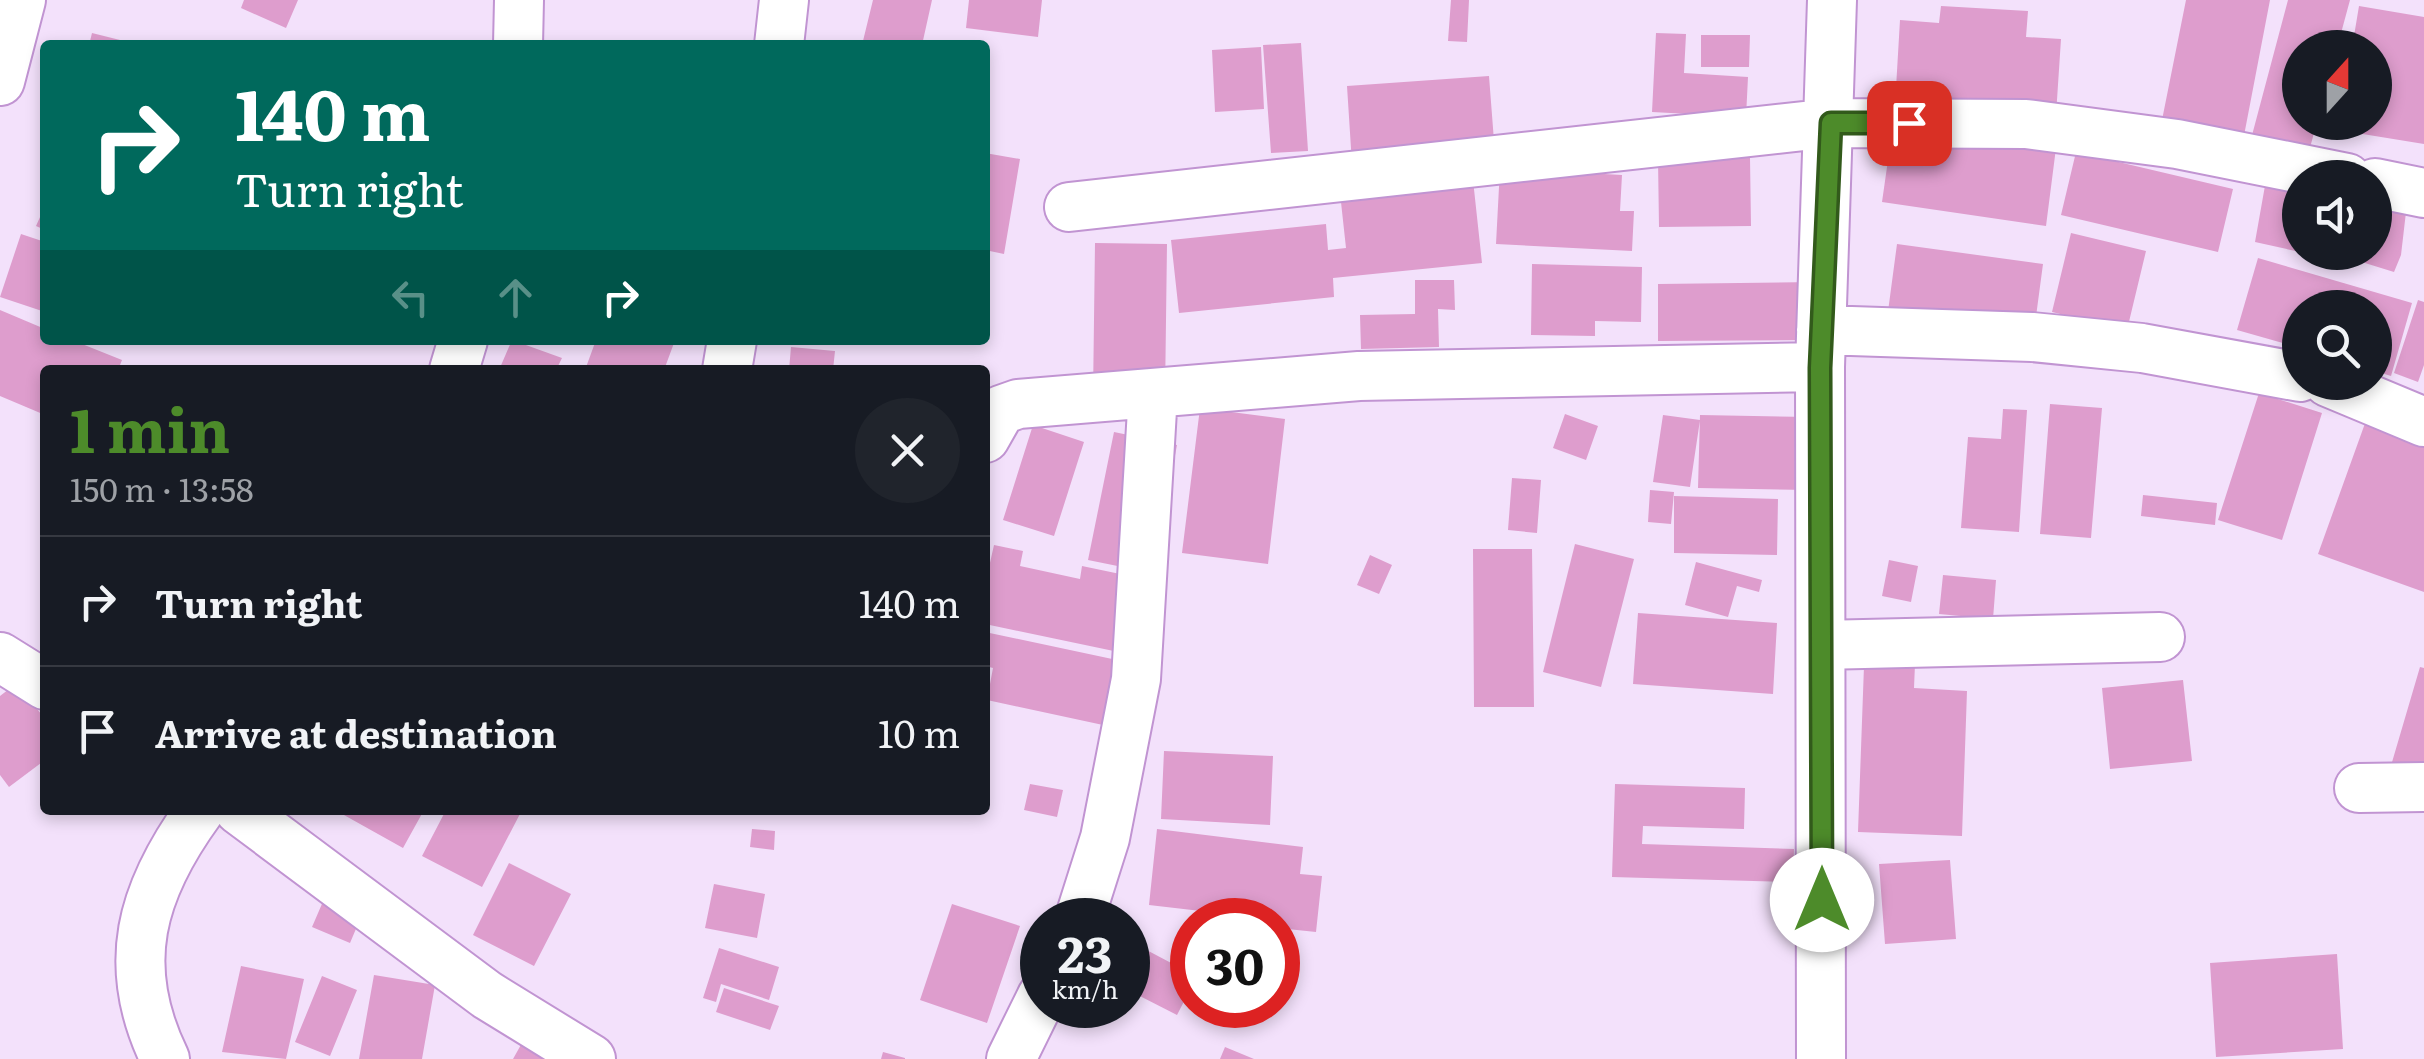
<!DOCTYPE html>
<html lang="en">
<head>
<meta charset="utf-8">
<style>
	body { margin:0; font-family:Literata,serif; background:#20242c; color:#f1f3f6; height:100vh; display:flex; flex-direction:column; font-size:38px; white-space:nowrap }
	* { box-sizing:border-box; margin:0 }
	p { font-size:32px; color:#9ea1a6 }
	.icon { flex:none; width:55px; height:55px; fill:none; stroke:currentColor; stroke-width:2; stroke-linecap:round; stroke-linejoin:round }
	.map { position:relative; flex:1; overflow:hidden }
	.sheet { position:absolute; left:40px; top:365px; width:950px; height:450px; display:flex; flex-direction:column; background:#171b24; border-radius:10px; box-shadow:0 5px 15px #0003 }
	.sheet>* { flex:none }
	.top-card { position:absolute; left:40px; top:40px; width:950px; height:305px; border-radius:10px; box-shadow:0 5px 15px #0003; background:#00695c; color:#fff; overflow:hidden }
	.needle { width:65px; rotate:21deg }
	.fabs { position:absolute; left:2282px; top:30px; display:grid; gap:20px }
	.fabs a { display:grid; place-items:center; width:110px; height:110px; border-radius:50%; background:#171b24; box-shadow:0 5px 15px #0003; font-size:50px }
	.speed { position:absolute; left:1020px; top:898px; display:flex; gap:20px; font-size:50px; font-weight:700; text-align:center }
	.speed>* { display:grid; place-content:center; width:130px; height:130px; border-radius:50%; background:#171b24; box-shadow:0 5px 15px #0003; line-height:1 }
	.speed small { font-size:25px; font-weight:400 }
	.speed .limit { border:15px solid #d22; background:#fff; color:#111 }
	.pin { position:absolute; display:grid; place-items:center; width:85px; height:85px; color:#fff; margin:-42px; border-radius:20px; box-shadow:0 5px 15px #0006 }
	.me { position:absolute; width:110px; margin:-55px; rotate:0deg; stroke-linejoin:round; filter:drop-shadow(0 0 8px #0008) }
	.turn { display:flex; align-items:center; gap:35px; height:210px; padding:0 30px; font-size:45px }
	.turn .icon { width:130px; height:130px; stroke-width:2.5 }
	.turn b { display:block; font-size:70px; line-height:85px }
	.lanes { display:flex; align-items:center; height:95px; padding:0 30px; background:#0003; justify-content:center; gap:50px; direction:ltr }
	.lanes .off { opacity:.35 }
	.round { display:grid; place-items:center; flex:none; width:105px; height:105px; border-radius:52px; background:#20242c }
	.summary { display:flex; align-items:center; justify-content:space-between; height:170px; padding:0 30px }
	h1 { font-size:60px; font-weight:700; line-height:75px; color:#4d8b2a }
	ul { padding:0; list-style:none }
	li { display:flex; align-items:center; gap:30px; height:130px; padding:0 30px; border-top:2px solid #363941 }
	li div { flex:1 }
	li b { display:block; font-size:38px }
	li em { font-style:normal }
	.map>svg:first-child { display:block }
	.building { fill:#de9dcd }
	.lines { fill:none; stroke-linecap:round; stroke-linejoin:round }
	.minor-casing { stroke:#c194d2; stroke-width:52 }
	.minor { stroke:#fff; stroke-width:48 }
	.route-casing { stroke:#325a1b; stroke-width:25 }
	.route { stroke:#4d8b2a; stroke-width:18 }
</style>
</head>
<body>
<div class="map">
<svg width="2424" height="1059" viewBox="0 0 2424 1059">
	<rect width="100%" height="100%" fill="#f3e1fb"/>
	<path class="building" d="M244 0H298L286 28 241 8Z
		M873 0H932L922 45H862Z
		M969 0H1042L1038 37 966 28Z
		M1451 0H1469L1467 42 1448 41Z
		M2186 0H2270L2242 146 2160 130Z
		M2288 0H2350L2337 48H2300V122H2317L2308 155 2251 139Z
		M1941 6 2028 11 2026 37 2061 39 2056 115 1895 105 1900 20 1939 23Z
		M2359 6 2424 17V144L2338 130 2339 122H2375V48H2352Z
		M92 33 136 44V45H89Z
		M1656 33 1686 34 1684 73 1748 77 1746 117 1652 112Z
		M1701 35H1750L1749 67H1701Z
		M1301 43 1308 151 1271 153 1263 45Z
		M1261 47 1264 109 1215 112 1212 50Z
		M1489 76 1495 154 1352 164 1347 86Z
		M1893 125 2056 148 2046 226 1882 202Z
		M2076 152 2233 189 2218 252 2061 215Z
		M985 153 1020 159 1004 254 985 250Z
		M1750 158 1751 226 1659 227 1658 159Z
		M1500 168 1622 175 1620 211H1634L1632 251 1496 244Z
		M1473 180 1482 263 1333 278 1334 297 1179 313 1171 240 1326 224 1328 250 1346 248 1340 193Z
		M2266 180 2300 184V252L2255 242Z
		M2375 205 2406 212 2401 255 2394 272 2352 259 2320 255 2375 252Z
		M45 206V230L36 226Z
		M2071 233 2146 251 2127 330 2052 312Z
		M21 234 45 242V312L0 297Z
		M1095 243 1167 244 1165 397 1093 396Z
		M1897 244 2043 264 2033 339 1887 319Z
		M2258 258 2412 303 2391 376 2375 371V308H2300V348L2237 330Z
		M1532 264 1642 267 1641 322 1595 321V336L1531 335Z
		M1415 280H1454L1455 310 1438 309 1439 347 1361 349 1360 315 1415 314Z
		M1815 282 1816 340 1658 341V284Z
		M2418 300 2424 302V365L2418 382 2394 373Z
		M0 310 45 329V340H72L122 360 118 370H45V415L0 396Z
		M512 340 562 358 556 370H499Z
		M596 340H667L674 343 664 370H585Z
		M791 347 835 351 833 370H789Z
		M2259 393 2322 413 2282 540 2218 520Z
		M2050 404 2102 408 2091 538 2040 534Z
		M1200 408 1285 419 1268 564 1182 553Z
		M2003 409 2027 410 2019 532 1961 528 1968 437 2001 439Z
		M1565 414 1598 426 1586 460 1553 448Z
		M1663 415 1700 420 1690 487 1653 482Z
		M1700 415 1810 417 1809 490 1698 488Z
		M2368 415 2424 435V592L2318 554Z
		M1033 425 1084 442 1054 536 1003 520Z
		M1114 432 1177 445 1152 573 1088 560Z
		M1512 478 1541 480 1537 533 1508 530Z
		M1650 490 1674 492 1671 524 1648 522Z
		M2143 495 2217 503 2215 525 2141 516Z
		M1674 496 1778 499 1777 555 1674 553Z
		M1575 544 1634 559 1601 687 1543 672Z
		M994 545 1023 551 1020 566 1080 579 1082 566 1144 579 1128 654 985 624V585Z
		M1473 549H1532L1534 707H1474Z
		M1370 555 1392 565 1379 594 1357 585Z
		M1889 560 1918 566 1911 602 1882 596Z
		M1696 562 1762 580 1759 592 1737 586 1728 617 1685 605Z
		M1943 575 1996 580 1993 619 1939 614Z
		M1638 613 1777 623 1773 694 1633 684Z
		M985 632 1131 663 1117 728 987 700 993 668 985 666Z
		M1865 638 1916 640 1914 688 1967 691 1962 836 1858 832Z
		M2420 667 2424 668V779L2390 769Z
		M2183 680 2192 761 2110 769 2102 688Z
		M17 683 45 719V760L9 787 0 775V696Z
		M1164 751 1273 756 1270 825 1161 819Z
		M1030 784 1063 790 1057 817 1024 810Z
		M1615 784 1745 788 1744 829 1643 826 1642 844 1794 849 1793 882 1612 877Z
		M335 810H424L403 848Z
		M446 810H522L482 887 422 856Z
		M752 829 775 831 774 850 750 847Z
		M1157 829 1303 847 1300 874 1322 876 1316 932 1278 928V920L1149 905Z
		M1950 860 1956 939 1885 944 1879 864Z
		M509 863 571 894 534 966 473 935Z
		M331 883 369 898 350 943 312 927Z
		M714 884 765 894 757 938 705 928Z
		M952 904 1020 926 987 1023 920 1000Z
		M1139 946 1192 974V986L1177 1015 1128 990V968Z
		M719 948 779 967 769 1000 721 984 716 1002 703 998Z
		M2337 954 2343 1049 2216 1057 2210 963Z
		M241 966 304 979 286 1059 222 1052Z
		M374 975 435 985 422 1059H359Z
		M322 976 357 990 330 1056 295 1042Z
		M724 988 779 1006 770 1030 716 1012Z
		M527 1034 570 1059H513Z
		M1225 1047 1254 1059H1220Z
		M883 1052 905 1058V1059H881Z"/>
	<g class="lines">
		<g class="minor-casing">
			<path id="minor" d="M518 45 519 0
				M779 45 784 0
				M0 81 21 0
				M2375 183 2424 193
				M1069 207 1831 123 2026 124 2177 144 2347 178
				M1821 330 2032 337 2142 348 2300 377
				M454 370 463 340
				M727 370 732 340
				M2328 382 2424 422
				M985 438 1001 410 1018 404 1359 376 1820 367
				M1821 645 2160 637
				M0 657 45 685
				M2359 788 2424 787
				M239 810 487 995 591 1059
				M1079 920 1105 838 1136 679 1153 393
				M165 1059C119 965 141 891 200 810
				M1011 1059 1042 996
				M1821 1059 1820 367 1832 0"/>
		</g>
		<use href="#minor" class="minor"/>
	</g>
	<g class="lines">
		<g class="route-casing">
			<path id="route" d="M1822 900 1820 368 1831 123H1909"/>
		</g>
		<use href="#route" class="route"/>
	</g>
</svg>
<div class="fabs">
<a><svg class="needle" viewBox="-14 -14 28 28"><path d="M0-13l5 13h-10z" fill="#e53935"/><path d="M0 13l5-13h-10z" fill="#9ea1a6"/></svg></a>
<a><svg class="icon" aria-label="sound" viewBox="0 0 24 24"><path d="M4 9h4l5-4v14l-5-4H4zM17 9q2 3 0 6"/></svg></a>
<a><svg class="icon" aria-label="search" viewBox="0 0 24 24"><circle cx="10" cy="10" r="6"/><path d="M15 15l6 6"/></svg></a>
</div>
<div class="speed"><div>23<small>km/h</small></div><div class="limit">30</div></div>
<div class="pin" style="left:1909px;top:123px;background:#d93025"><svg class="icon" aria-label="arrive" viewBox="0 0 24 24"><path d="M6 21V4h12l-3 4 3 4H6"/></svg></div>
<svg class="me" style="left:1822px;top:900px" viewBox="-20 -20 40 40"><circle r="19" fill="#fff"/><path d="M0-13L10 11 0 6-10 11z" fill="#4d8b2a"/></svg>
<div class="top-card">
<div class="turn"><svg class="icon" aria-label="right" viewBox="0 0 24 24"><path d="M7 20v-9h11M14 6l5 5-5 5"/></svg><div><b>140 m</b>Turn right</div></div>
<div class="lanes"><svg class="icon off" aria-label="left" viewBox="0 0 24 24"><path d="M17 20v-9H6M10 6l-5 5 5 5"/></svg><svg class="icon off" aria-label="ahead" viewBox="0 0 24 24"><path d="M12 20V5M6 11l6-6 6 6"/></svg><svg class="icon" aria-label="right" viewBox="0 0 24 24"><path d="M7 20v-9h11M14 6l5 5-5 5"/></svg></div>
</div>
<section class="sheet">
<div class="summary"><div><h1>1 min</h1><p>150 m · 13:58</p></div><a class="round"><svg class="icon" aria-label="close" viewBox="0 0 24 24"><path d="M6 6l12 12M18 6L6 18"/></svg></a></div>
<ul>
<li><svg class="icon" aria-label="right" viewBox="0 0 24 24"><path d="M7 20v-9h11M14 6l5 5-5 5"/></svg><div><b>Turn right</b></div><em>140 m</em></li>
<li><svg class="icon" aria-label="arrive" viewBox="0 0 24 24"><path d="M6 21V4h12l-3 4 3 4H6"/></svg><div><b>Arrive at destination</b></div><em>10 m</em></li>
</ul>
</section>
</div>
</body>
</html>
